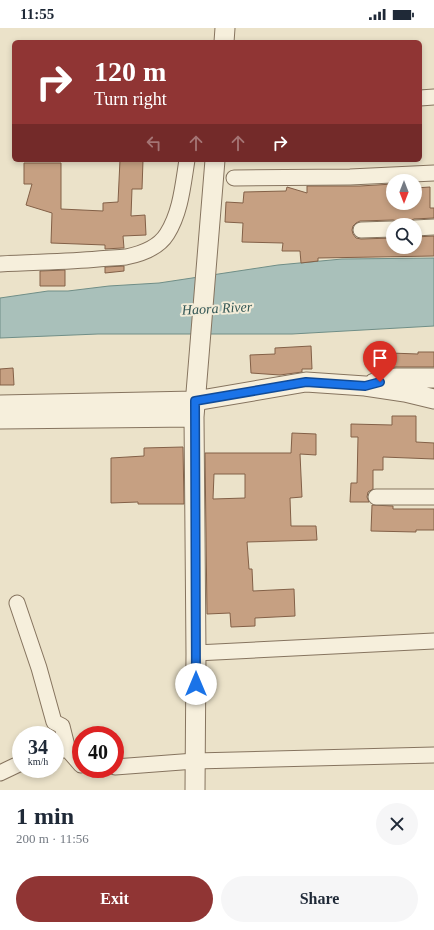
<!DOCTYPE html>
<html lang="en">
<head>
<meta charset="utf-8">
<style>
	body { margin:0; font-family:Georgia,serif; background:#f6f6f7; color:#1f2937; height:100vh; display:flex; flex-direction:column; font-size:15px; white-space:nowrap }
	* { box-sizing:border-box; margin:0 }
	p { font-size:13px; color:#747a83 }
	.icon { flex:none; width:22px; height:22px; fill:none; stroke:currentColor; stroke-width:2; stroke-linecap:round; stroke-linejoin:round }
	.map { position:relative; height:762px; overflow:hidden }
	.sheet { display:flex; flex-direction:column; background:#fff; flex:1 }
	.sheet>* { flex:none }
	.hud { position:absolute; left:12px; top:12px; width:410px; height:122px; border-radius:6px; box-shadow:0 2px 6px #0003; background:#903534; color:#fff; overflow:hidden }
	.needle { width:26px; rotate:180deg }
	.tools { position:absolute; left:386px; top:146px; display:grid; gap:8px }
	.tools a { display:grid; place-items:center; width:36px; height:36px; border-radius:50%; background:#fff; box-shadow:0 2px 6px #0003; font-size:20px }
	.speed { position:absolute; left:12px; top:698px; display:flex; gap:8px; font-size:20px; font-weight:700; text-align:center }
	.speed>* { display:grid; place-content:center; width:52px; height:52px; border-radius:50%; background:#fff; box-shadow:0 2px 6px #0003; line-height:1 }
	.speed small { font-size:10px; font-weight:400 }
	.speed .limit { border:6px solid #d22; background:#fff; color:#111 }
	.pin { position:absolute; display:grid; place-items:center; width:34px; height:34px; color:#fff; margin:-41px -17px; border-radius:50% 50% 50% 0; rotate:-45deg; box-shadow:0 0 4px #0007 }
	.pin .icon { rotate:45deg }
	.me { position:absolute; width:44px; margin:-22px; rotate:0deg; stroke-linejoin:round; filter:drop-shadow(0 0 3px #0008) }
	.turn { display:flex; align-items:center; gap:14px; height:84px; padding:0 16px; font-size:18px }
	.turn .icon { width:52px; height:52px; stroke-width:2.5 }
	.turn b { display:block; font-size:28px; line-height:34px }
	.lanes { display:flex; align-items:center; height:38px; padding:0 16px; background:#0003; justify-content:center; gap:20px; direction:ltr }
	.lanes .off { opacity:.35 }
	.round { display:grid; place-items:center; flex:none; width:42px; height:42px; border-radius:21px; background:#f6f6f7 }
	.headline { display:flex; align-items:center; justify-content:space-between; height:68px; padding:0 16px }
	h1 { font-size:24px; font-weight:700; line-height:30px }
	.button { display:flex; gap:8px; margin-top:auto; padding:8px 16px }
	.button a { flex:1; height:46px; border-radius:24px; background:#903534; color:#fff; font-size:16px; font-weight:700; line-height:46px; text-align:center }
	.button a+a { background:#f6f6f7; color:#1f2937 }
	.status { display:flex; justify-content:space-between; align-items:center; height:28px; padding:0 20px; background:#fff; direction:ltr }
	.status svg { height:11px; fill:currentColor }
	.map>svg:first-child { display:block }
	.water { fill:#a9c0ba; stroke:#708e87 }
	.building { fill:#c6a082; stroke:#836047; fill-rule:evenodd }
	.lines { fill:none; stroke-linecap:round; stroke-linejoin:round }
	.minor-casing { stroke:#86745f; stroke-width:17 }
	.tertiary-casing { stroke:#86745f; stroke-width:21 }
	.minor { stroke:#f6efdc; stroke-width:15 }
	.tertiary { stroke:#f6efdc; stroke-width:19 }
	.route-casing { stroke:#114b97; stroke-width:10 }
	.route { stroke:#1a73e8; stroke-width:7 }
	.labels { text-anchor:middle; stroke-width:4; stroke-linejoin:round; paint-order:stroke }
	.water-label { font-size:14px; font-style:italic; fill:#325654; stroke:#f3ecd8 }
</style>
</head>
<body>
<div class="status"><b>11:55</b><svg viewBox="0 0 49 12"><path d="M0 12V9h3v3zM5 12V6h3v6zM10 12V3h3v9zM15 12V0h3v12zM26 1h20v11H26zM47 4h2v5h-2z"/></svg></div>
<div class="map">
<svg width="434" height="762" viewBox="0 0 434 762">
	<rect width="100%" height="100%" fill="#ebe2c9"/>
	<path class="water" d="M434 230V298L292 306H98L0 310V270L48 263H68L109 258 159 255 278 237 342 231Z"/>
	<path class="building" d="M120 132H143L142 161H132L131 188 145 187 146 207 123 208 124 220H122L105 221V217L51 215 52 185 26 177 32 156H24V135H61V181L103 183V175L118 174Z
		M393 156V175H415V160L430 159V180H434V190L414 191 410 193 407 197H401L398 193 393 192 360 193 356 195 353 198 352 202 353 206 356 210 361 211 393 210V219H415V209L434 208V228L318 230V233L301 235 300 223H282L283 215 242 214 243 195 225 194 226 174 243 175 244 164 286 163 287 159 307 165V158H360Z
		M124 238V243L105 245V239Z
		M65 242V258H40V243Z
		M311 318 312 341H302V344L280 347 251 345 250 327 275 326V320Z
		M418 324H434V339H396L389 340 390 325 418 326Z
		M13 340 14 357H0V341Z
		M392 388H416V414L434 415V431L383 429V442H373V461L368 464 367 469 369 474H350L351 455H357L358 409H351V396L392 397Z
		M292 405 316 406V427L300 426 302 469 290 470 291 498H316L317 512 247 514 249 541H252L253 563 294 561 295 588 255 590V598L231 599 230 585 207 586 205 425H291ZM214 446H245V470L213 471Z
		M183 419 184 476H138V474L111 475V430L144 428V420Z
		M372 477 393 478V481H434V502H416V504L371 503Z"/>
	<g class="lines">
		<g class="minor-casing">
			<path id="minor" d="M420 70 434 69
				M234 150 350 149 434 145
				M415 200 434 199
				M361 202 393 201
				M0 236C33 234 66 234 98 231 107 230 117 230 126 229 141 226 159 219 167 206 181 184 183 156 187 132
				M376 469H434
				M17 575 39 640 54 694 62 698 68 722
				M196 625 434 613
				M55 722H68L81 737
				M115 739 195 733 434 727
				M0 745 21 735"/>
		</g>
		<g class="tertiary-casing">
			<path id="tertiary" d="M224 14 225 0
				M374 355 396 350H434
				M0 377 195 373 306 354 365 358 405 364 434 371
				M0 391 194 389
				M195 762 196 625 194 389 215 132"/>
		</g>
		<use href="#minor" class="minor"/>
		<use href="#tertiary" class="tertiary"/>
	</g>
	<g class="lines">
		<g class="route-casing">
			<path id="route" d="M196 656 195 373 306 354 365 358 380 354"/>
		</g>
		<use href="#route" class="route"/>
	</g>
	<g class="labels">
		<g class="water-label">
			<text transform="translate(217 280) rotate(-3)" y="5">Haora River</text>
		</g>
	</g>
</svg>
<div class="tools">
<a><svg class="needle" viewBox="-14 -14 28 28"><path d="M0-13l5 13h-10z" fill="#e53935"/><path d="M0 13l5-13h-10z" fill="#747a83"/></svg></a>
<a><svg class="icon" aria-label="search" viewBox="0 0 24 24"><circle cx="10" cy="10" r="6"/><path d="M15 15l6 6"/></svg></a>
</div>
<div class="speed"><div>34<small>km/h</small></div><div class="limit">40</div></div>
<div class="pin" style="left:380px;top:354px;background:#d93025"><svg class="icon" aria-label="arrive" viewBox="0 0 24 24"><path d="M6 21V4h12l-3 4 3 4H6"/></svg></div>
<svg class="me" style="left:196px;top:656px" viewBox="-20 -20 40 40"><circle r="19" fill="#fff"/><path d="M0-13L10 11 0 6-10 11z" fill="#1a73e8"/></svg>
<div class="hud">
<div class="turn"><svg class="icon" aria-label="right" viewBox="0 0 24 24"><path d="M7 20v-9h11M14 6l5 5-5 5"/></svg><div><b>120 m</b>Turn right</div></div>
<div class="lanes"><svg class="icon off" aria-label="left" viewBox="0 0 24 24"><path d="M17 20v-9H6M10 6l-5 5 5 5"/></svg><svg class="icon off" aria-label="ahead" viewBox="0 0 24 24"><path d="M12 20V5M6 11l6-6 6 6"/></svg><svg class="icon off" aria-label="ahead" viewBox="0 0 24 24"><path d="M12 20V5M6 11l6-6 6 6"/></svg><svg class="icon" aria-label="right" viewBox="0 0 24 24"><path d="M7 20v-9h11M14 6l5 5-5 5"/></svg></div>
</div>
</div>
<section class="sheet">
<div class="headline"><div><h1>1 min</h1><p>200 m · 11:56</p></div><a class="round"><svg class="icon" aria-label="close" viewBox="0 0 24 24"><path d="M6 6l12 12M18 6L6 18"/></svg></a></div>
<div class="button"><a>Exit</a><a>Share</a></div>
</section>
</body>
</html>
